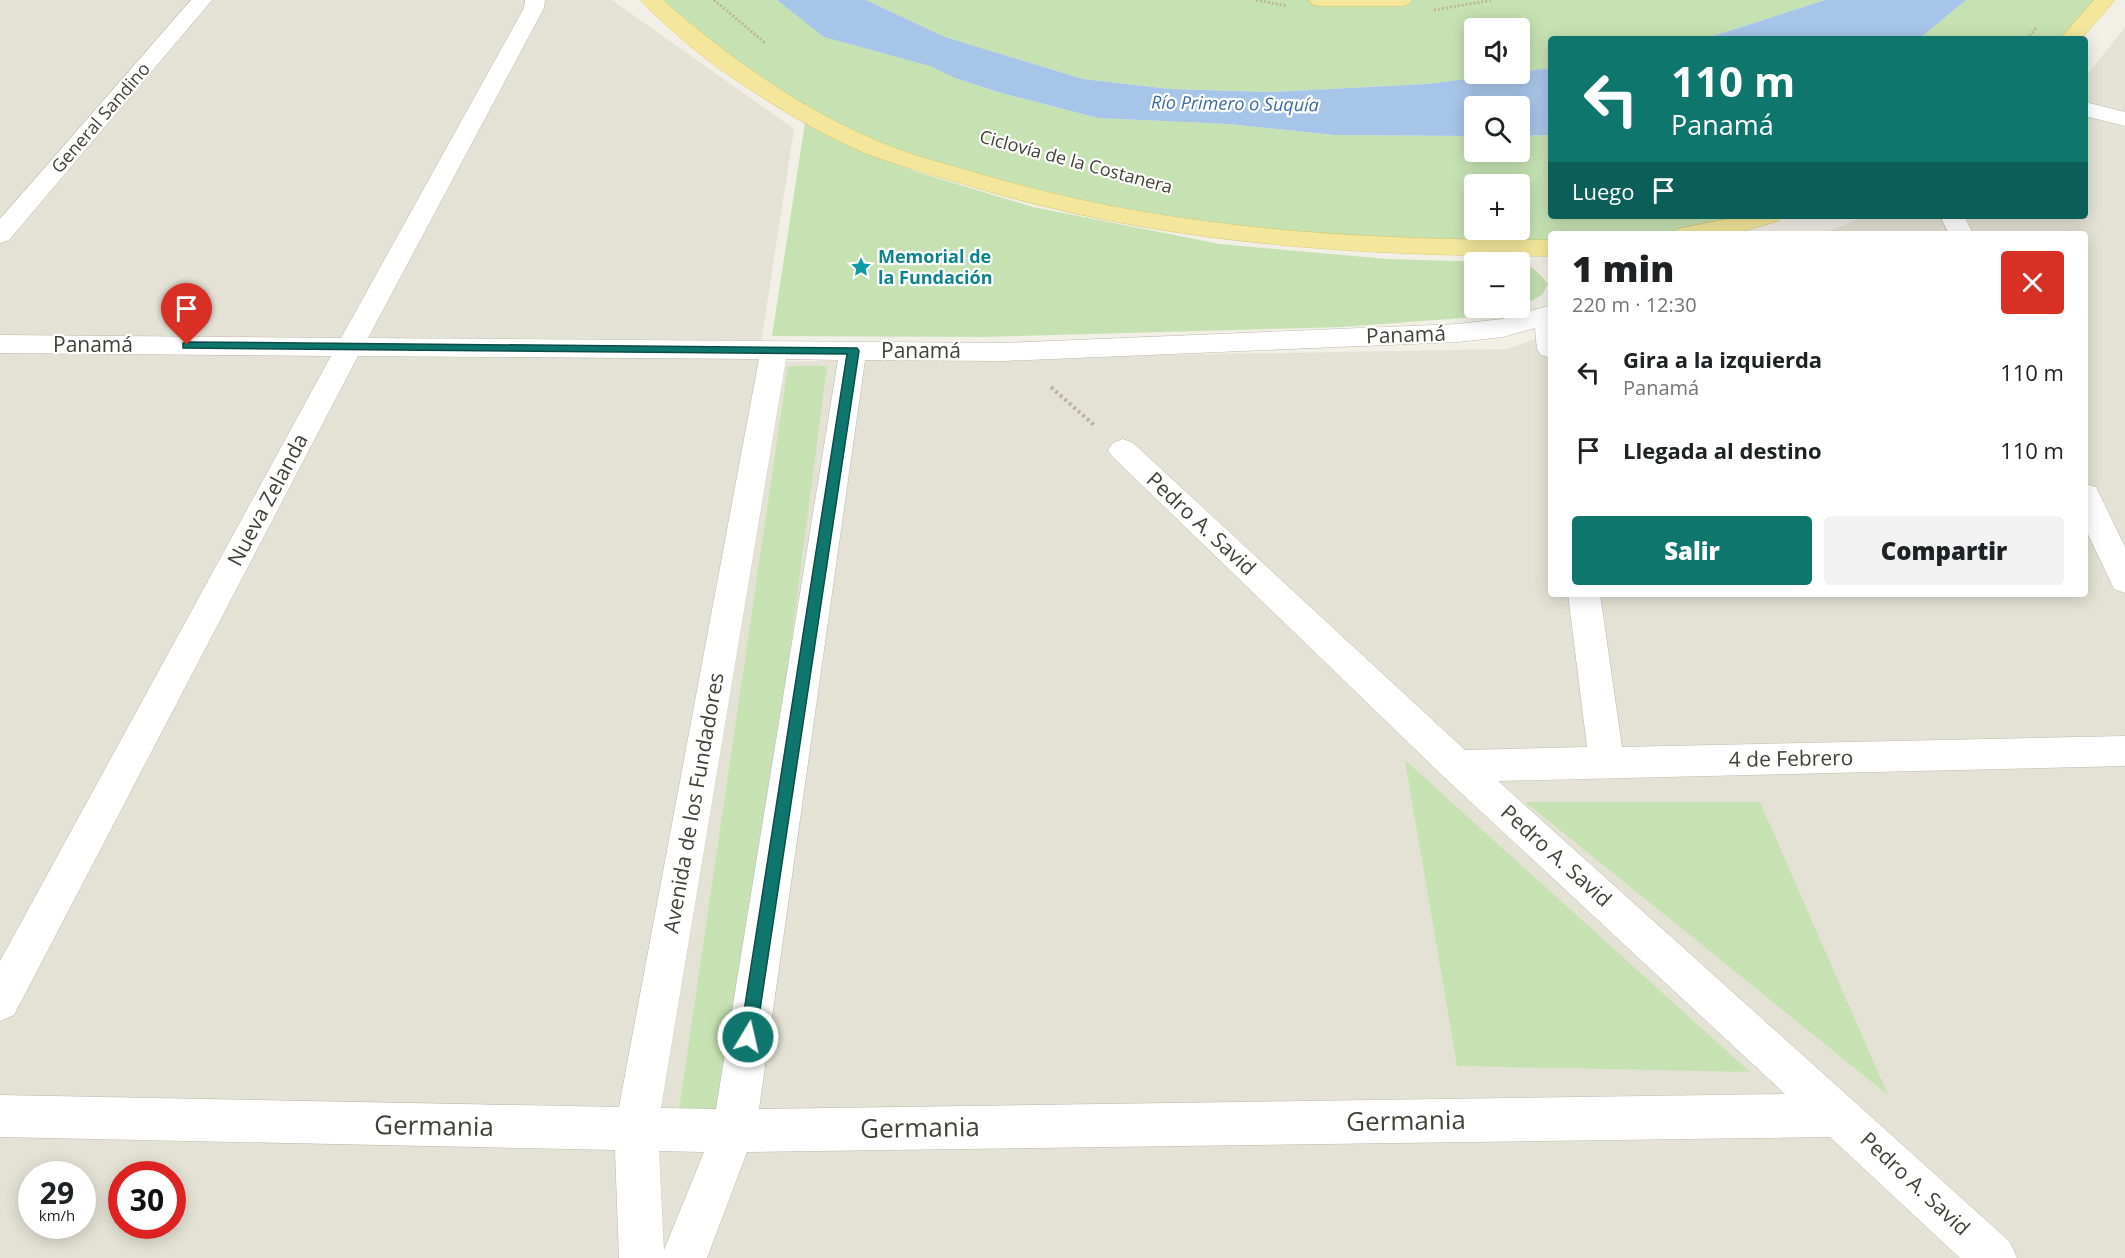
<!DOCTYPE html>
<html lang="es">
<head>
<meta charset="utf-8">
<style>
	body { margin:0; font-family:"Open Sans",sans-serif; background:#f2f2f2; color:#202124; height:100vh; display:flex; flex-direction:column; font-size:22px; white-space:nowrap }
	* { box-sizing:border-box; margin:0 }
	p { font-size:20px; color:#757577 }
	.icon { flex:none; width:33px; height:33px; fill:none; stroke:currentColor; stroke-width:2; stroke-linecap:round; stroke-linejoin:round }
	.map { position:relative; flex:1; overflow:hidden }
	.sheet { position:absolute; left:1548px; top:231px; width:540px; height:366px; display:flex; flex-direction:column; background:#fff; border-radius:6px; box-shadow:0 3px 15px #0003 }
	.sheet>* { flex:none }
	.top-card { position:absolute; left:1548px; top:36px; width:540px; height:183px; border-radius:6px; box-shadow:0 3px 15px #0003; background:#0f766e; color:#fff; overflow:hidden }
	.tools { position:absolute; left:1464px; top:18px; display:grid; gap:12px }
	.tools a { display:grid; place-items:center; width:66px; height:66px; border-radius:6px; background:#fff; box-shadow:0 3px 15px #0003; font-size:30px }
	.speed { position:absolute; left:18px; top:1161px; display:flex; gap:12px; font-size:30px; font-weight:700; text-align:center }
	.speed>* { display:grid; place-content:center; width:78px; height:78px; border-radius:50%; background:#fff; box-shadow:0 3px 15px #0003; line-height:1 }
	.speed small { font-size:15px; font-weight:400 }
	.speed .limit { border:9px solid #d22; background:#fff; color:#111 }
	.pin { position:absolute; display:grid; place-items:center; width:51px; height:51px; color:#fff; margin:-62px -26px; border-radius:50% 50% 50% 0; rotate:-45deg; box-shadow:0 0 6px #0007 }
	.pin .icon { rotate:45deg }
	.me { position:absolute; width:66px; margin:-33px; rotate:9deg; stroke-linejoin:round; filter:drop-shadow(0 0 4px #0008) }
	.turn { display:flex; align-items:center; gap:21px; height:126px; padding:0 24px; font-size:27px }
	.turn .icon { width:78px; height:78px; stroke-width:2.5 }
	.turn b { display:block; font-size:42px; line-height:51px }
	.then { display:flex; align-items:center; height:57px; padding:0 24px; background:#0003; gap:12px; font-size:22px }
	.round { display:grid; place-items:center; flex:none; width:63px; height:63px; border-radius:6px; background:#f2f2f2 }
	.head { display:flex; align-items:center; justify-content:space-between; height:102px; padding:0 24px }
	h1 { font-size:36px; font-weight:800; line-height:45px }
	.primary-button { display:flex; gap:12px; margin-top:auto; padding:12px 24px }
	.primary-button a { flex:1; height:69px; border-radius:6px; background:#0f766e; color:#fff; font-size:24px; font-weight:800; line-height:69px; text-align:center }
	.primary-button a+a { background:#f2f2f2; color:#202124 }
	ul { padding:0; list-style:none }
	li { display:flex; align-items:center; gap:18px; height:78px; padding:0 24px }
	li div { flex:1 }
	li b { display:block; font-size:22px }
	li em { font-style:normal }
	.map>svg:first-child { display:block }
	.residential { fill:#e4e2d4; fill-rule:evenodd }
	.green { fill:#c6e2b2; fill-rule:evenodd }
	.water { fill:#a7c5e8 }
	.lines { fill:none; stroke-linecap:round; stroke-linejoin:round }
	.minor-casing { stroke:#bcb8a9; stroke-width:1 }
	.primary-casing { stroke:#d7c66e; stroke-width:1 }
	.path-far1 { stroke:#bcb59c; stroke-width:3; stroke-dasharray:2 2; stroke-linecap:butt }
	.path { stroke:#bcb59c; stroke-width:4; stroke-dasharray:3 3; stroke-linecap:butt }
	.minor { fill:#fff; fill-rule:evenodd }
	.primary { fill:#f4e79c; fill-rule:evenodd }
	.route { fill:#0f766e; stroke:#0a4d48; stroke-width:1.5 }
	.labels { text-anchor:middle; stroke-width:4.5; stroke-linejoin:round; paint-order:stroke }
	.far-water-label { font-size:18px; font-style:italic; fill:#3a69a4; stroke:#fff }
	.far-street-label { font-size:18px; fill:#434036; stroke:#fff }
	.far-culture-label { font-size:18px; font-weight:bold; fill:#0d838f; stroke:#fff; text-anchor:start }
	.street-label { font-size:21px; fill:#434036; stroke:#fff }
	.near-street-label { font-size:26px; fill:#434036; stroke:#fff }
</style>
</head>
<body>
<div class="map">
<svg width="2125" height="1258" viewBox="0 0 2125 1258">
	<rect width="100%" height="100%" fill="#f1efe6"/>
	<path class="residential" d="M0 0H612L794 129 758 362 1508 349 1551 333V594H2085V234H1823L1864 216H2085V78L2125 27V1258H0ZM32 1174H82V1226H32ZM122 1174H172V1226H122Z"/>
	<path class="green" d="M651 0H777L825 37 930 66 955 78 998 92 1098 118 1228 124 1334 135 1474 136V152H1520V136L1551 135V216H1769L1687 234H1551V248L1449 249 1112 215 863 144 780 99ZM1474 184H1520V230H1474Z
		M866 0H1825L1704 39H1551V68L1520 72V28H1474V74H1507L1427 84 1271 92 1170 89 1083 79 945 37Z
		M1966 0H2105L2070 39H1919Z
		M805 123 853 147 917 172 1033 207 1220 244 1387 259 1491 262H1474V308H1516L1476 317 1342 327 980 337 772 336Z
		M1520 264C1532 264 1541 275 1548 284L1542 295 1520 307Z
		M788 366H827L730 1112 679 1110Z
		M1405 760 1750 1072 1457 1066Z
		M1525 802H1760L1888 1095Z"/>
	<path class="water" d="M777 0H866L945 37 1083 79 1170 89 1272 92 1427 84 1551 68V135L1520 136V106H1474V136L1334 135 1228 124 1098 118 998 92 955 78 930 66 824 37Z
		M1825 0H1966L1919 39H1704Z"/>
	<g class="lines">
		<g class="minor-casing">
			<path id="minor" d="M191 0H212L9 240 0 243V219Z
				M525 0H545L544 8 368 338 1003 343 1458 324 1502 319 1551 305V358L1541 355 1537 349 1535 328 1503 337 1458 342 1003 361 865 360 759 1109 1785 1094 1444 777 1113 457 1108 450 1113 443 1123 439 1133 443 1465 750 1587 747 1568 594H1600L1622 747 2125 736V766L1498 781 2010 1242 2017 1258H1960L1830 1137 747 1152 707 1258H619L615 1150 0 1137V1095L619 1107 759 359 358 356 14 1015 0 1021V961L331 356 0 353V335L341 338 524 8ZM786 359 838 360 716 1109 661 1108ZM659 1151 704 1152 664 1250Z
				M2085 102 2125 112V126L2085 116Z
				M1940 216H1964L1973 234H1949Z
				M2085 484 2096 487 2125 547V593L2114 589 2085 528Z"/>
		</g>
		<g class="primary-casing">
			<path id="primary" d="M641 0H663C728 57 799 108 880 142 913 156 949 165 984 175 1169 230 1359 240 1551 240V256C1357 256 1164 244 977 188 940 177 901 167 865 153 822 135 781 110 742 84 714 66 689 46 665 24 657 16 647 9 641 0Z
				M1309 0H1412L1409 4 1402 6H1319L1312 4Z
				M2094 0H2115L2081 39H2060Z
				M1742 216H1781L1778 221 1733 234H1675L1678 229Z"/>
		</g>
		<path class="path-far1" d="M714 0 765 43
			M1256 0 1287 6
			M1434 10 1493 0
			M2027 39 2036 28"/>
		<path class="path" d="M1051 387 1095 426"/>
		<use href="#minor" class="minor"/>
		<use href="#primary" class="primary"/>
	</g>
	<path class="route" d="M187 342 857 348 859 351 755 1043 748 1045 742 1043 740 1037 847 354 183 348V343Z"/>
	<defs>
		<g id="sight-bare" transform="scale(1.62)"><path d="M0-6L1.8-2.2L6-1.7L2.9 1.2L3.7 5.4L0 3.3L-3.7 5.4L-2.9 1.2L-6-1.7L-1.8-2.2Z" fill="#0f9aa8" stroke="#fff" stroke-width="2.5" paint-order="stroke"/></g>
	</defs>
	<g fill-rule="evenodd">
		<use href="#sight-bare" x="861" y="267"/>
	</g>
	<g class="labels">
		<g class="far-water-label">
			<text transform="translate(1235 104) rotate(1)" y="6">Río Primero o Suquía</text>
		</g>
		<g class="far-street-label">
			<text transform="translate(101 118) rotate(-49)" y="6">General Sandino</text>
			<text transform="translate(1076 162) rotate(15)" y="6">Ciclovía de la Costanera</text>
		</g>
		<g class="far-culture-label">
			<text x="878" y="263">Memorial de<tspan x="878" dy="21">la Fundación</tspan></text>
		</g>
		<g class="street-label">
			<text transform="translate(1406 335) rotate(-2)" y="7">Panamá</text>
			<text x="93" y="352">Panamá</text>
			<text x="921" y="358">Panamá</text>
			<text transform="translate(268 500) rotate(-62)" y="7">Nueva Zelanda</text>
			<text transform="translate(1201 524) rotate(43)" y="7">Pedro A. Savid</text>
			<text transform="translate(1791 759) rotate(-1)" y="7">4 de Febrero</text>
			<text transform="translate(694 803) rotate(-80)" y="7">Avenida de los Fundadores</text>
			<text transform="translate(1556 856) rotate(42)" y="7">Pedro A. Savid</text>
			<text transform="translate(1915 1184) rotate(43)" y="7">Pedro A. Savid</text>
		</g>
		<g class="near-street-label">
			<text transform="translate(1406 1121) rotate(-1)" y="9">Germania</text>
			<text transform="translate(434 1126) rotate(1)" y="9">Germania</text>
			<text transform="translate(920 1128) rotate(-1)" y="9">Germania</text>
		</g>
	</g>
</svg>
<div class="tools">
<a><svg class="icon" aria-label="sound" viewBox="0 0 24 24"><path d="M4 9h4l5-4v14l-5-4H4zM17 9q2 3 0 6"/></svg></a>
<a><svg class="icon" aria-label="search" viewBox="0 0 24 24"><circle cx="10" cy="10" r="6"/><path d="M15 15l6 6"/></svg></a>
<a>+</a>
<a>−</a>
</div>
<div class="speed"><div>29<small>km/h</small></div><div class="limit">30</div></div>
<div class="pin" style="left:187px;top:345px;background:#d93025"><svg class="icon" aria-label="arrive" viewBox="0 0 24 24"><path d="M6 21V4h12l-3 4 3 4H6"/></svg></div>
<svg class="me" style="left:748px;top:1037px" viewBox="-20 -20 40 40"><circle r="17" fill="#0f766e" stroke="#fff" stroke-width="3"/><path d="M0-11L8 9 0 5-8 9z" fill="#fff"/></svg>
<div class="top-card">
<div class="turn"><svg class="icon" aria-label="left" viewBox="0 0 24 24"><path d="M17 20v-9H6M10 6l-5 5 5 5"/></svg><div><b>110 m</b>Panamá</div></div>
<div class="then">Luego<svg class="icon" aria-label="arrive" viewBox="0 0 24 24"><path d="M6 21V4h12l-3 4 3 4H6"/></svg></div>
</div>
<section class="sheet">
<div class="head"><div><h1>1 min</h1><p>220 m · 12:30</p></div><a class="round" style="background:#d93025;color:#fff"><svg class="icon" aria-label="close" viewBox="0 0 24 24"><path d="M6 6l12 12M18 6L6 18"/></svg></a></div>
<ul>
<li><svg class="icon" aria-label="left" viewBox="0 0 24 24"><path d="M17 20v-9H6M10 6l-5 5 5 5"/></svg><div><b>Gira a la izquierda</b><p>Panamá</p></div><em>110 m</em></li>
<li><svg class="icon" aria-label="arrive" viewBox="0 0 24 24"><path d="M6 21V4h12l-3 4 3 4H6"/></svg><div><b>Llegada al destino</b></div><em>110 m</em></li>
</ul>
<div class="primary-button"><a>Salir</a><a>Compartir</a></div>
</section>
</div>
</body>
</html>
